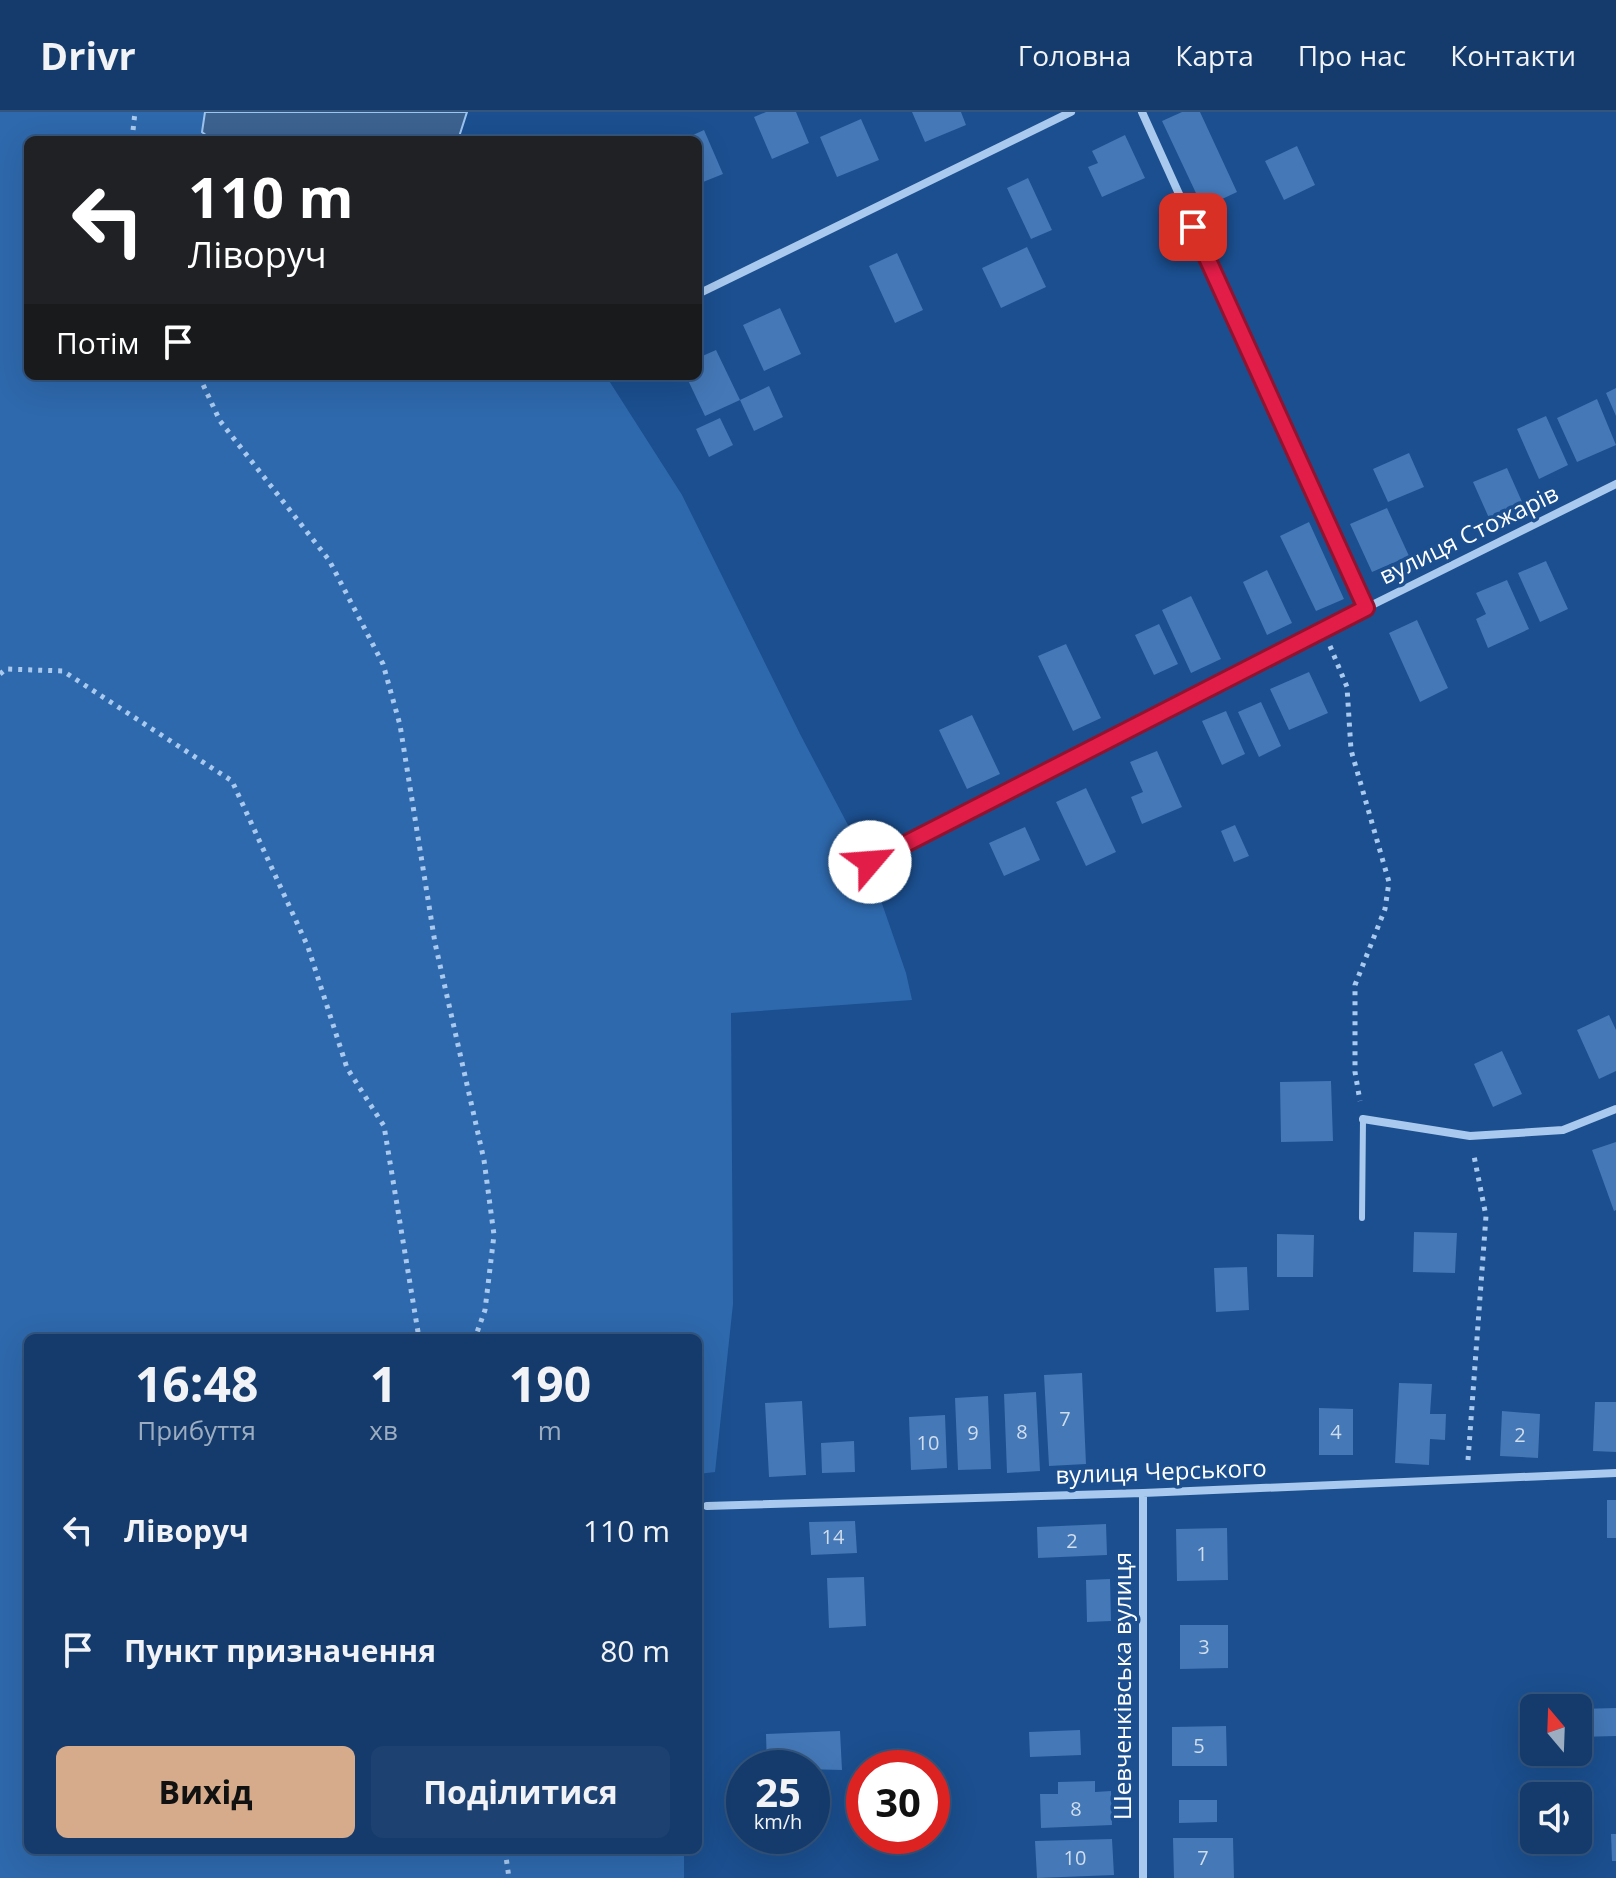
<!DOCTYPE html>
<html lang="uk">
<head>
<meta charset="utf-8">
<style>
	body { margin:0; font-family:"Open Sans",sans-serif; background:#1d4271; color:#f1f3f6; height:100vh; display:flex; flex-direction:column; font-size:30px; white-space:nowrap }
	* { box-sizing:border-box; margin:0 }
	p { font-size:26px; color:#9dadc1 }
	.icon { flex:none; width:44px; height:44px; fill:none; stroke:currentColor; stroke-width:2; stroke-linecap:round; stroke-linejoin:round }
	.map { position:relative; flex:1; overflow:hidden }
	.panel { position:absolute; left:24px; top:1222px; width:678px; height:520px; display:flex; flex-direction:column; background:#143b6b; border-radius:12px; box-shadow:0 8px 32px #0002,0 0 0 2px #33557e }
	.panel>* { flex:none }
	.banner { position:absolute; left:24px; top:24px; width:678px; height:244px; border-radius:12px; box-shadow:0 8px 32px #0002,0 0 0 2px #33557e; background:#202124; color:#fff; overflow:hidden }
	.needle { width:52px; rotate:341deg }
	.fabs { position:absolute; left:1520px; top:1582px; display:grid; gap:16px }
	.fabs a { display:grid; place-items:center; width:72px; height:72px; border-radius:12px; background:#143b6b; box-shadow:0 8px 32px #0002,0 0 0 2px #33557e; font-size:40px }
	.speed { position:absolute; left:726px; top:1638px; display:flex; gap:16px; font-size:40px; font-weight:700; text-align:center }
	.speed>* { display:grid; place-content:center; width:104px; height:104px; border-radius:50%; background:#143b6b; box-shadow:0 8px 32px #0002,0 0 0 2px #33557e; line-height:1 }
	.speed small { font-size:20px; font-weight:400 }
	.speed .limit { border:12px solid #d22; background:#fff; color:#111 }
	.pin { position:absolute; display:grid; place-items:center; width:68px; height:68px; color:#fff; margin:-34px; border-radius:16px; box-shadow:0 4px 12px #0006 }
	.me { position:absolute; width:88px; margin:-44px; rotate:63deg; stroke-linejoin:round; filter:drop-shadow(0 0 6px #0008) }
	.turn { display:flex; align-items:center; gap:28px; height:168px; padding:0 32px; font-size:36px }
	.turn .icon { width:104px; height:104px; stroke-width:2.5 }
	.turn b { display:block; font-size:56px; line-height:68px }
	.then { display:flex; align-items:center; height:76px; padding:0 32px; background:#0003; gap:16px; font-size:30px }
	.eta { display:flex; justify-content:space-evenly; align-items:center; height:136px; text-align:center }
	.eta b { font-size:48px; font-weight:700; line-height:56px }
	.primary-button { display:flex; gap:16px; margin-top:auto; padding:16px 32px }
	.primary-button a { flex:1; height:92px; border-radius:12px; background:#d6ab8b; color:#111; font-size:32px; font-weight:700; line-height:92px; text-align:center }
	.primary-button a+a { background:#1d4271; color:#f1f3f6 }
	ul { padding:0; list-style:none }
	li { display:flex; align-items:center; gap:24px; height:120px; padding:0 32px }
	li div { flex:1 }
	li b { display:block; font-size:30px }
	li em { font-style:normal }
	header { display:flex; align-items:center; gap:48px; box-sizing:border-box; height:112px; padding:0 40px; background:#143b6b; border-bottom:2px solid #33557e }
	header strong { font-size:38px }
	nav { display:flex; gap:44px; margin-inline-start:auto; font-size:28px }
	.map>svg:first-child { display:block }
	.green { fill:#2e69ad }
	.water { fill:#3c6290; stroke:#9cc4f0; stroke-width:2 }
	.building { fill:#4478b7 }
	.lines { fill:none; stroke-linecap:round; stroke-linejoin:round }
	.path { stroke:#a9c9ee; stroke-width:5; stroke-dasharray:4 6; stroke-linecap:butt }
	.lane { stroke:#a9c9ee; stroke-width:6 }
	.street { stroke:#a9c9ee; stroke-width:8 }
	.route-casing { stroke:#92132f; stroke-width:20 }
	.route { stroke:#e11d48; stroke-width:14 }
	.labels { text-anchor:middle; stroke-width:7; stroke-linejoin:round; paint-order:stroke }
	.number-label { font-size:20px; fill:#d0dded }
	.street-label { font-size:24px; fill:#fff; stroke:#1b4f8f }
</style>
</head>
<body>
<header>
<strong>Drivr</strong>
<nav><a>Головна</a><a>Карта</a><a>Про нас</a><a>Контакти</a></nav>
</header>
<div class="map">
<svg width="1616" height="1766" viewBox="0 0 1616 1766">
	<rect width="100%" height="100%" fill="#1b4f8f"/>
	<path class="green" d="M0 0H205L202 20 212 28H28V264H606L682 383 800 622 868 751 906 861 912 888 731 901 733 1192 715 1360 698 1362V1226H28V1738H684V1766H0Z"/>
	<path class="water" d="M205 0H467L458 28H212L202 20Z"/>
	<path class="building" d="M766 0H796L809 31 772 47 754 5Z
		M912 0H961L966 13 925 30Z
		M1182 0H1200L1237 80 1203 96 1162 9Z
		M861 7 879 48 837 65 820 25Z
		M704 18 723 62 698 72V28H682Z
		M1125 23 1145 66 1102 85 1088 55 1098 51 1092 39Z
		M1297 34 1315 73 1284 88 1265 49Z
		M1028 66 1052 118 1031 127 1007 76Z
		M1027 135 1046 175 1001 196 982 156Z
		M897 141 923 198 895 211 869 154Z
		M780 196 801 242 764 259 743 213Z
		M716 238 740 288 705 304 686 264H698V246Z
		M769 274 783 305 754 319 740 288Z
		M1616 276V304L1606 281Z
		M1597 287 1616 333 1577 350 1557 306Z
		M1546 304 1568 353 1539 367 1517 317Z
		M720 306 733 333 709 345 696 317Z
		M1409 341 1424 375 1388 390 1373 357Z
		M1507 356 1527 401 1493 415 1473 370Z
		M1387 396 1409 444 1372 460 1350 412Z
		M1309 410 1344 487 1316 499 1280 424Z
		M1546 449 1568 497 1540 510 1518 461Z
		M1267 458 1292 511 1267 523 1243 470Z
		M1507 468 1529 517 1488 536 1476 507 1486 502 1476 481Z
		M1191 484 1221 547 1191 561 1162 498Z
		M1417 508 1448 576 1420 590 1389 521Z
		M1159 512 1178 552 1154 563 1135 523Z
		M1066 532 1101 606 1073 619 1038 544Z
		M1309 560 1328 601 1289 618 1270 577Z
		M1261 590 1281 634 1259 645 1238 600Z
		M1226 599 1245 642 1222 653 1202 609Z
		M972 603 1000 662 967 677 939 618Z
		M1157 639 1182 695 1142 712 1131 685 1143 680 1130 650Z
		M1086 676 1116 740 1086 754 1056 690Z
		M1235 713 1249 744 1234 750 1221 719Z
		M1025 715 1040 748 1004 764 989 731Z
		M1609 903 1616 918V959L1599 967 1577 918Z
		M1502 939 1522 982 1493 995 1474 952Z
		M1331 969 1333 1029 1281 1030 1280 970Z
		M1616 1030V1098L1614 1099 1592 1038Z
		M1414 1120 1457 1121 1455 1161 1413 1160Z
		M1277 1122 1314 1123 1313 1165H1277Z
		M1247 1155 1249 1198 1216 1200 1214 1156Z
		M1082 1261 1086 1352 1049 1354 1044 1263Z
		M1399 1271 1432 1272 1430 1302H1446L1445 1328 1430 1327 1429 1353 1395 1351Z
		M1036 1280 1040 1359 1007 1361 1004 1282Z
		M988 1284 991 1357 958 1358 955 1286Z
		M802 1289 806 1363 769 1365 765 1291Z
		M1595 1290H1616V1340L1593 1339Z
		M1319 1296 1353 1297V1343H1319Z
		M1502 1299 1540 1302 1538 1346 1500 1344Z
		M945 1303 947 1356 911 1358 909 1305Z
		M854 1329 855 1360 822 1361 821 1331Z
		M1607 1388H1616V1426H1607Z
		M855 1409 857 1441 811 1443 809 1410Z
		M1106 1412 1107 1443 1038 1446 1037 1415Z
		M1227 1416 1228 1468 1177 1469 1176 1417Z
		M864 1465 866 1514 829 1516 827 1466Z
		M1110 1467 1111 1509 1087 1510 1086 1468Z
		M1180 1513H1228V1556L1180 1557Z
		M1616 1596V1624L1578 1625V1597Z
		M1226 1614 1227 1654H1172V1615Z
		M1080 1618 1081 1643 1030 1645 1029 1620Z
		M840 1619 842 1658 767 1656 766 1622Z
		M1095 1669V1680L1111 1679 1112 1713 1041 1716 1040 1682H1058V1670Z
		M1179 1688H1217V1710L1179 1711Z
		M1611 1722H1616V1749H1612Z
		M1173 1726H1233L1234 1766H1174Z
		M1112 1727 1114 1763 1037 1766 1035 1729Z"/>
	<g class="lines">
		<path class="path" d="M132 28 135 0
			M199 264 220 309 329 448 383 552 400 613 435 831 484 1048 494 1123 485 1198 475 1226
			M1330 534 1347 575 1351 638 1389 770 1385 797 1355 873V960L1360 989
			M0 562 6 557 63 559 232 669 308 835 347 956 384 1014 419 1226
			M1468 1348 1486 1104 1474 1044
			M505 1738 509 1766"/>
		<path class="lane" d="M1362 1106 1363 1007"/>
		<path class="street" d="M1142 0 1366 496
			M698 182 1071 0
			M870 750 1366 496 1616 372
			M1363 1007 1470 1024 1563 1018 1616 997
			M1143 1381V1766
			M707 1394 1143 1381 1616 1361"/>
	</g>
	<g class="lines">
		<g class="route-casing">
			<path id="route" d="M870 750 1366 496 1193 115"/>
		</g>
		<use href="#route" class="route"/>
	</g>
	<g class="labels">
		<g class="number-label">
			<text x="1065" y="1314">7</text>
			<text x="1022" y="1327">8</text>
			<text x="1336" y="1327">4</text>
			<text x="973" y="1328">9</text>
			<text x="1520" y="1330">2</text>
			<text x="928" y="1338">10</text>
			<text x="833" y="1432">14</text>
			<text x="1072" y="1436">2</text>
			<text x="1202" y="1449">1</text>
			<text x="1204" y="1542">3</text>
			<text x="1199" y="1641">5</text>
			<text x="1076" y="1704">8</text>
			<text x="1075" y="1753">10</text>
			<text x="1203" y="1753">7</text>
		</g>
		<g class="street-label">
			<text transform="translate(1469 423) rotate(-26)" y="8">вулиця Стожарів</text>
			<text transform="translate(1161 1360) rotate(-2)" y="8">вулиця Черського</text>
			<text transform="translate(1123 1574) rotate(-90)" y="8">Шевченківська вулиця</text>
		</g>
	</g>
</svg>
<div class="fabs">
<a><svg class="needle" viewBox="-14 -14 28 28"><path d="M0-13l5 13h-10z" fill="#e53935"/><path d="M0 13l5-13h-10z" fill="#9dadc1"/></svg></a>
<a><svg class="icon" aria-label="sound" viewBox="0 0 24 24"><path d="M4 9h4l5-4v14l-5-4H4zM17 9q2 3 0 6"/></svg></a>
</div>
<div class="speed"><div>25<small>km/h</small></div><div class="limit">30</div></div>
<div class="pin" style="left:1193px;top:115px;background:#d93025"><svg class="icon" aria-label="arrive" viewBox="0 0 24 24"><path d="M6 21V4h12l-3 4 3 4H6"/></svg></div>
<svg class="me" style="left:870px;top:750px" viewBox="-20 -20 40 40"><circle r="19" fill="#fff"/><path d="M0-13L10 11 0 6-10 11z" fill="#e11d48"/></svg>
<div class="banner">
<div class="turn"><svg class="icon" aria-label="left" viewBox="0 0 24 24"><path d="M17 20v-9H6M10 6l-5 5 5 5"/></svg><div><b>110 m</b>Ліворуч</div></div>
<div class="then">Потім<svg class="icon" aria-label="arrive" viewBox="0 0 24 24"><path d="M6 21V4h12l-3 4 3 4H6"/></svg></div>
</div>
<section class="panel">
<div class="eta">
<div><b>16:48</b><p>Прибуття</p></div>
<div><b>1</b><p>хв</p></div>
<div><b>190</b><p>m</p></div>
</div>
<ul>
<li><svg class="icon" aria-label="left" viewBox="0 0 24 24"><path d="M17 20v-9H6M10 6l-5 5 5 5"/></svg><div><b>Ліворуч</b></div><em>110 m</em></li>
<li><svg class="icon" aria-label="arrive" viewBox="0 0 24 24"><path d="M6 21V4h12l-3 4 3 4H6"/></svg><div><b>Пункт призначення</b></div><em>80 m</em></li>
</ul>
<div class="primary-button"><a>Вихід</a><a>Поділитися</a></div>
</section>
</div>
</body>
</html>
